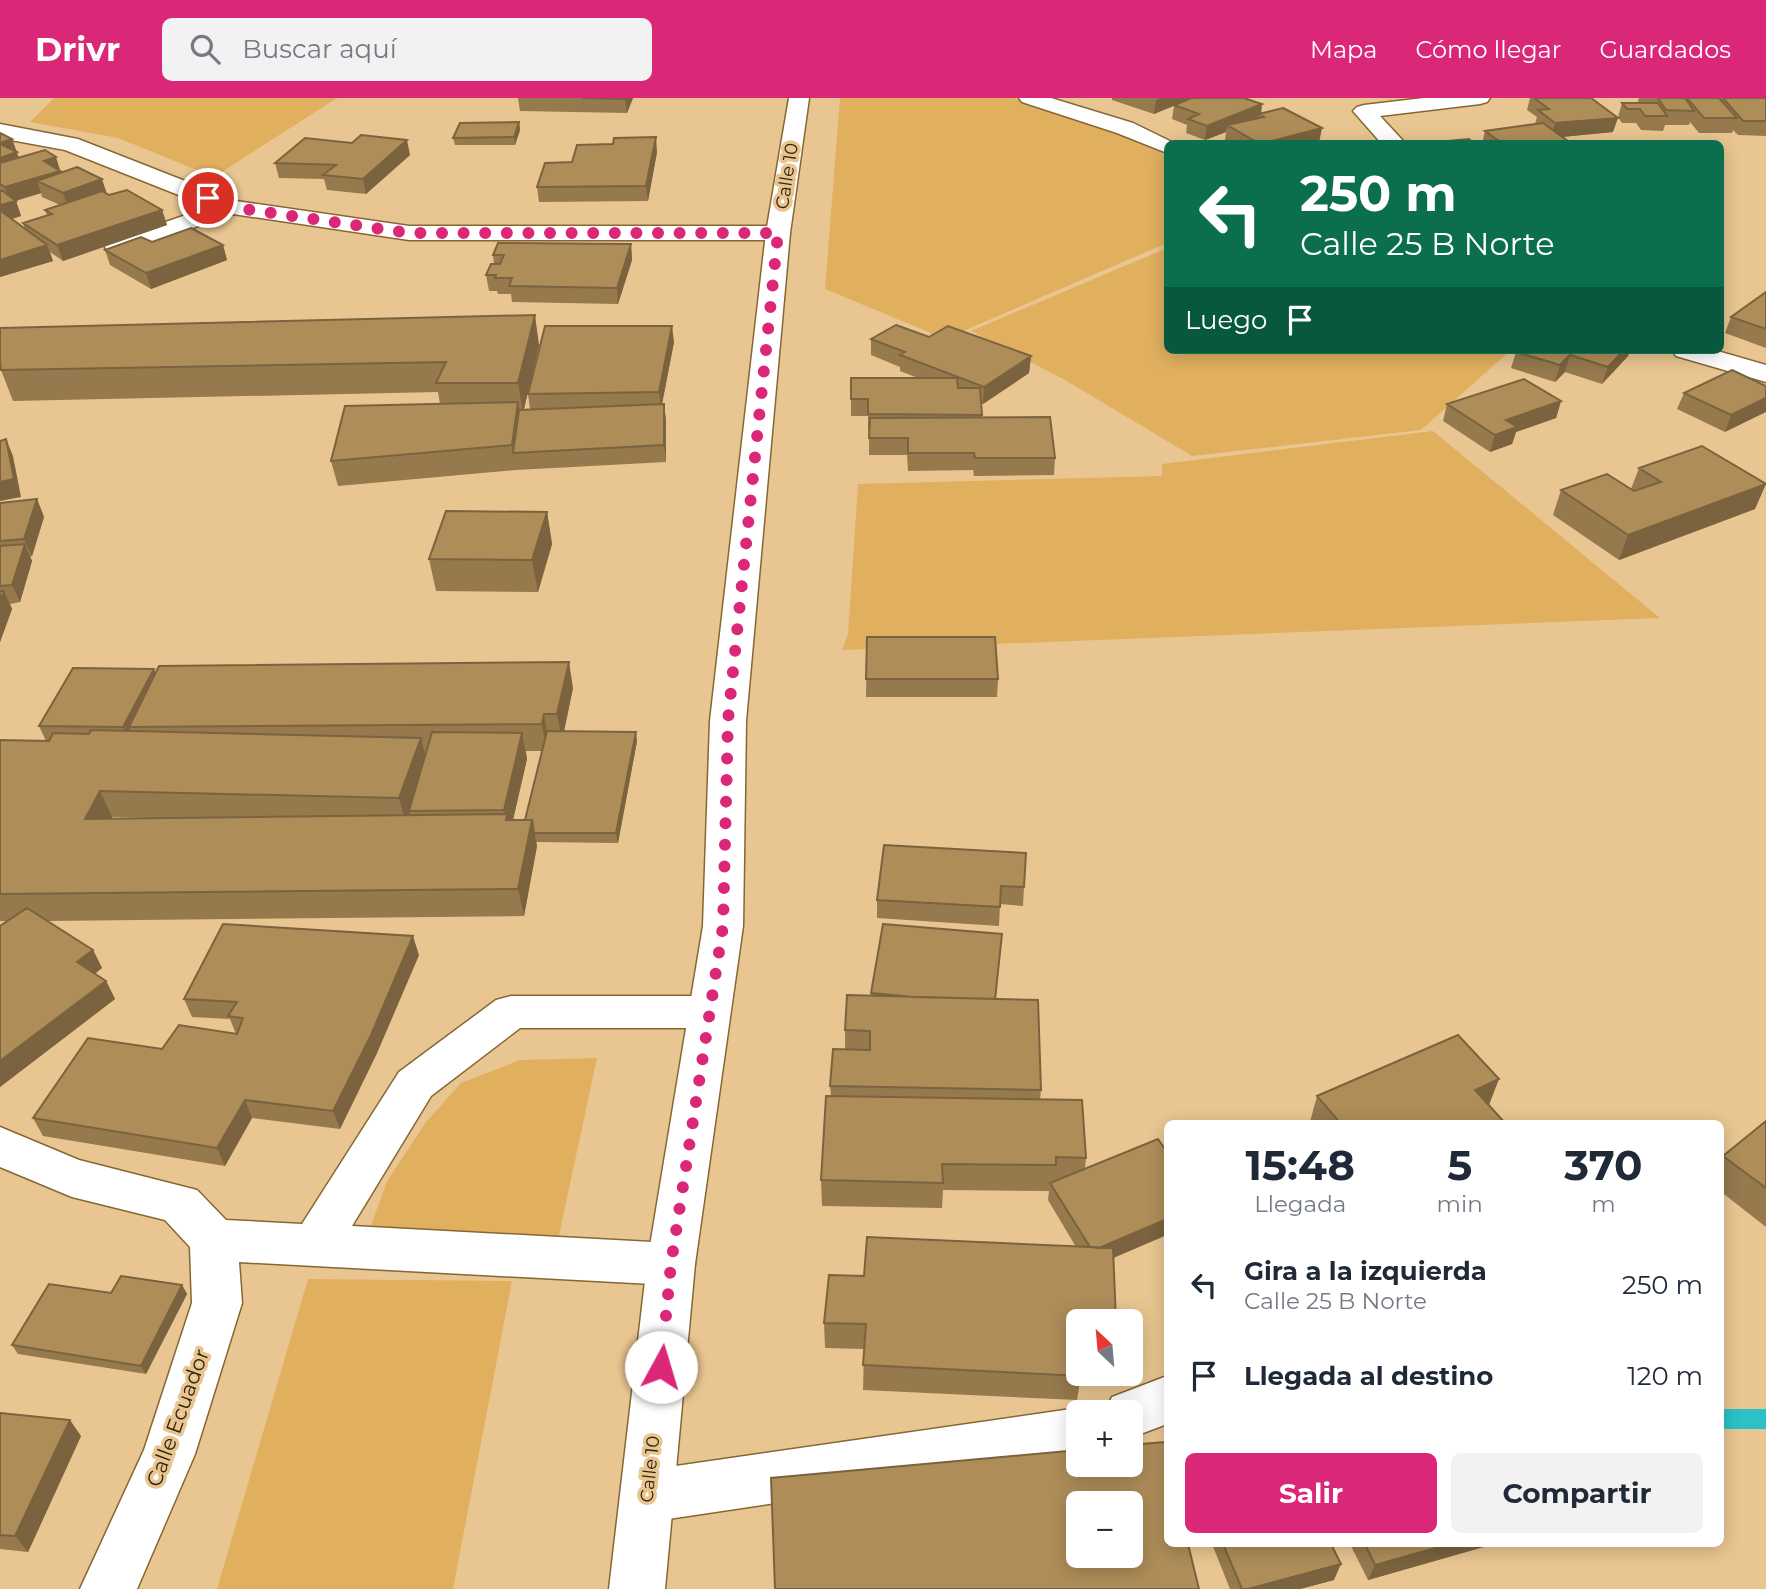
<!DOCTYPE html>
<html lang="es">
<head>
<meta charset="utf-8">
<style>
	body { margin:0; font-family:Montserrat,sans-serif; background:#f2f2f3; color:#1f2937; height:100vh; display:flex; flex-direction:column; font-size:26px; white-space:nowrap }
	* { box-sizing:border-box; margin:0 }
	p { font-size:23px; color:#747a83 }
	.icon { flex:none; width:38px; height:38px; fill:none; stroke:currentColor; stroke-width:2; stroke-linecap:round; stroke-linejoin:round }
	.map { position:relative; flex:1; overflow:hidden }
	.drawer { position:absolute; left:1164px; top:1022px; width:560px; height:427px; display:flex; flex-direction:column; background:#fff; border-radius:10px; box-shadow:0 4px 18px #0003 }
	.drawer>* { flex:none }
	.banner { position:absolute; left:1164px; top:42px; width:560px; height:214px; border-radius:10px; box-shadow:0 4px 18px #0003; background:#0b6e4f; color:#fff; overflow:hidden }
	.needle { width:46px; rotate:334deg }
	.tools { position:absolute; left:1066px; top:1211px; display:grid; gap:14px }
	.tools a { display:grid; place-items:center; width:77px; height:77px; border-radius:10px; background:#fff; box-shadow:0 4px 18px #0003; font-size:35px }
	.pin { position:absolute; display:grid; place-items:center; width:60px; height:60px; color:#fff; margin:-30px; border:4px solid #fff; border-radius:50%; box-shadow:0 2px 7px #0007 }
	.me { position:absolute; width:77px; margin:-38px; rotate:6deg; stroke-linejoin:round; filter:drop-shadow(0 0 5px #0008) }
	.turn { display:flex; align-items:center; gap:24px; height:147px; padding:0 21px; font-size:32px }
	.turn .icon { width:91px; height:91px; stroke-width:2.5 }
	.turn b { display:block; font-size:49px; line-height:60px }
	.then { display:flex; align-items:center; height:66px; padding:0 21px; background:#0003; gap:14px; font-size:26px }
	.eta { display:flex; justify-content:space-evenly; align-items:center; height:119px; text-align:center }
	.eta b { font-size:42px; font-weight:700; line-height:49px }
	.primary-button { display:flex; gap:14px; margin-top:auto; padding:14px 21px }
	.primary-button a { flex:1; height:80px; border-radius:10px; background:#db2777; color:#fff; font-size:28px; font-weight:700; line-height:80px; text-align:center }
	.primary-button a+a { background:#f2f2f3; color:#1f2937 }
	ul { padding:0; list-style:none }
	li { display:flex; align-items:center; gap:21px; height:91px; padding:0 21px }
	li div { flex:1 }
	li b { display:block; font-size:26px }
	li em { font-style:normal }
	header { display:flex; align-items:center; gap:42px; box-sizing:border-box; height:98px; padding:0 35px; background:#db2777; color:#fff }
	header strong { font-size:33px }
	nav { display:flex; gap:38px; margin-inline-start:auto; font-size:24px }
	.search { width:490px; height:63px; background:#f2f2f3; display:flex; align-items:center; gap:18px; box-sizing:border-box; padding:0 24px; border-radius:10px; color:#747a83; font-size:26px }
	.map>svg:first-child { display:block }
	.green { fill:#e1b05f }
	.lines { fill:none; stroke-linecap:round; stroke-linejoin:round }
	.stream { fill:#2bc1c6; fill-rule:evenodd }
	.minor-casing { stroke:#866733; stroke-width:3 }
	.major-casing { stroke:#866733; stroke-width:3 }
	.minor { fill:#fff; fill-rule:evenodd }
	.major { fill:#fff; fill-rule:evenodd }
	.wall { fill:#96794d; fill-rule:evenodd }
	.shaded-wall { fill:#7a633e }
	.building { fill:#ae8d59; stroke:#7a633e; stroke-width:2; fill-rule:evenodd }
	.route { stroke:#db2777; stroke-width:12; stroke-dasharray:0 21.6 }
	.labels { text-anchor:middle; stroke-width:7; stroke-linejoin:round; paint-order:stroke }
	.street-label { font-size:18px; fill:#31240e; stroke:#e9c691 }
	.near-street-label { font-size:21px; fill:#31240e; stroke:#e9c691 }
</style>
</head>
<body>
<header>
<strong>Drivr</strong>
<div class="search"><svg class="icon" aria-label="search" viewBox="0 0 24 24"><circle cx="10" cy="10" r="6"/><path d="M15 15l6 6"/></svg>Buscar aquí</div>
<nav><a>Mapa</a><a>Cómo llegar</a><a>Guardados</a></nav>
</header>
<div class="map">
<svg width="1766" height="1491" viewBox="0 0 1766 1491">
	<rect width="100%" height="100%" fill="#e9c691"/>
	<path class="green" d="M54 0H337L214 79 118 40 30 24Z
		M840 0H1013L1118 35 1167 58V145L945 241 825 191Z
		M1167 150V252H1511L1421 332 1192 358 1065 282 971 233Z
		M1433 333 1660 520 842 552 848 536 858 386 1162 378V366Z
		M597 960 558 1142 367 1139 387 1083 426 1024 461 985 520 962Z
		M308 1181 512 1183 453 1491H217Z"/>
	<g class="lines">
		<path class="stream" d="M1720 1311H1766V1331H1720Z"/>
		<g class="minor-casing">
			<path id="minor" d="M1019 0H1051L1133 25 1176 46H1167V55L1117 35 1022 4Z
				M1424 0H1490L1487 4 1480 6 1380 18 1406 46H1382L1353 13 1357 9 1364 7Z
				M0 26 78 41 236 103 409 128H778L787 130 790 135 787 140 778 142H409L233 116 117 156 108 154 105 149 108 144 209 109 65 52 0 40Z
				M1672 252H1714L1766 267V284L1676 258Z
				M511 898H709L724 902 730 914 724 926 709 930H520L431 998 352 1128 671 1145 688 1151 695 1166 688 1181 671 1187 239 1164 242 1205 195 1356 137 1491H80L144 1352 192 1205 190 1149 165 1122 72 1099 0 1069V1029L79 1062 197 1092 226 1122 302 1126 399 974 496 902Z
				M1167 1278V1326L1130 1340V1314H1105L1112 1299Z
				M1078 1310 1088 1314H1078V1360L648 1424 629 1417 621 1398 629 1379 648 1372Z"/>
		</g>
		<g class="major-casing">
			<path id="major" d="M789 0H809L790 135 746 623 743 828 695 1166 665 1491H609L647 1166 703 828 710 623 766 135Z"/>
		</g>
		<use href="#minor" class="minor"/>
		<use href="#major" class="major"/>
	</g>
	<path class="wall" d="M518 0H633L627 15 520 13Z
		M1112 0H1191L1261 16 1319 45 1231 46 1225 42 1226 34 1205 42 1186 35 1187 27 1172 21 1174 8 1154 16 1112 2Z
		M1530 0H1591L1613 34 1562 39 1572 46H1482L1485 33 1535 26 1537 19 1527 12Z
		M1639 0H1766V38L1738 37 1733 32 1732 35H1699L1690 24 1689 27H1665L1663 33 1641 32 1636 25H1622L1618 19 1622 5H1639L1638 3Z
		M519 24 520 32 515 47H455L453 40Z
		M0 35 12 41 19 60 61 74 109 97 162 112 167 127 63 163 50 154 53 163 0 179ZM41 95 42 99 60 107 45 112 47 117 23 125 25 131 12 121 21 118 16 103Z
		M657 54 648 103 539 104 537 89 572 64Z
		M410 57 366 96 327 92 324 81 279 80 275 65Z
		M152 144 223 147 227 162 151 191 110 167 105 152Z
		M631 146 632 162 618 206 512 204 511 196H498L497 193H489L486 177 494 166 493 157Z
		M1766 194V250L1725 235 1731 219Z
		M929 239 1031 258 1029 275 983 306 981 305 982 320 1055 360 1054 377 974 378 973 372 908 373 907 357H869V333H868V318H851V280H918L900 273V269L871 257V241Z
		M674 244 662 306H664L666 323V364L516 372 338 388 331 363 440 306 438 294 13 303 1 272 539 247 524 311H530L528 296Z
		M1518 252H1630L1628 258 1602 286 1565 274 1555 284 1511 270 1516 254Z
		M1766 288 1725 334 1677 311 1684 295Z
		M1561 303 1556 320 1516 334 1512 346 1490 354 1443 323 1447 306Z
		M1639 370 1755 411 1619 462 1553 417 1561 392 1631 391Z
		M37 401 44 419 32 458 30 459 32 463 20 504 10 506 12 511 0 544V405Z
		M547 414 552 446 538 494 436 493 429 461Z
		M867 539 998 581 997 599H866Z
		M154 571 155 575 573 590 564 633 637 643 618 745 536 744 537 748 524 818 47 823 93 852 102 870 95 876 106 883 115 901 0 989V828L7 823H0V642L46 643 39 628ZM526 653H542L525 722H513L527 661ZM112 719 157 720 111 721Z
		M884 747 1024 789 1023 808 1000 806 999 828 877 820V802Z
		M1002 836 996 901 1041 992 1040 1002 1086 1060 1085 1070 1114 1159 1078 1223 1081 1278 1077 1302 863 1292 864 1251 825 1250 824 1225 864 1178 1076 1149 1048 1102 1049 1093 943 1092 942 1110 822 1108 821 1082 831 998 830 988 845 952V932L871 898V895Z
		M419 857 377 955 340 1031 252 1020 225 1068 43 1038 33 1020 162 951 236 936 230 921 192 919 184 901Z
		M1317 998 1489 1007 1506 1026H1311L1310 1024Z
		M1766 1023V1129L1720 1093V1062L1723 1058Z
		M182 1187 187 1196 146 1276 18 1256 12 1247 111 1195Z
		M0 1315 81 1338 28 1454 0 1451Z
		M1212 1446H1331L1334 1482 1300 1491H1230Z
		M1350 1446H1488L1487 1448 1368 1482Z"/>
	<path class="shaded-wall" d="M626 0H633L627 15 625 1Z
		M1160 0H1191L1154 16 1156 2Z
		M1262 6 1261 17 1259 16 1258 22 1227 27 1226 34 1205 42 1207 28Z
		M1618 20 1613 34 1551 40 1555 25Z
		M519 24 520 32 515 47 514 39Z
		M1322 30 1319 45 1317 46H1261Z
		M656 39 657 54 648 103 646 88Z
		M12 41 22 69 0 71V45Z
		M407 42 410 57 366 96 363 81Z
		M56 59 65 88 37 83 41 95 14 103H16L21 118 4 123 0 128V107L11 104 5 89 44 63Z
		M102 81 107 96 68 110 63 95Z
		M162 112 167 127 63 163 57 147Z
		M631 146 632 162 618 206 617 190Z
		M47 147 53 163 0 179V162Z
		M223 147 227 162 151 191 146 175Z
		M535 217 539 247 523 315 518 285Z
		M672 228 674 244 661 311 659 294Z
		M1624 252H1630L1628 258 1602 286 1608 269Z
		M1570 257 1565 274 1555 284 1560 267Z
		M1031 258 1029 275 983 306 984 289Z
		M1766 300V314L1725 334 1731 317Z
		M1561 303 1556 320 1516 334 1512 346 1490 354 1495 337 1506 322Z
		M518 304 522 329 513 355 512 347Z
		M664 306 666 323V364L664 347Z
		M6 341 13 358 21 399 0 403V384Z
		M1766 386 1755 411 1619 462 1628 437Z
		M37 401 44 419 32 458 24 441Z
		M547 414 552 446 538 494 532 462Z
		M25 446 32 463 20 504 12 487Z
		M4 493 12 511 0 544V504Z
		M569 564 573 590 562 643 557 616Z
		M154 571 164 597 129 629 137 649 134 655 123 629Z
		M544 616 548 643 546 653 542 626Z
		M636 634 637 643 618 745 616 735Z
		M522 635 527 661 509 739 504 712Z
		M421 640 427 666 409 713 410 716 406 727 399 700Z
		M100 693 112 719 97 748 85 721Z
		M532 722 537 748 524 818 518 791Z
		M413 838 419 857 377 955 340 1031 333 1013Z
		M93 852 102 870 86 882 77 864Z
		M106 883 115 901 0 989V963Z
		M1499 981 1489 1007 1475 992Z
		M245 1002 252 1020 225 1068 217 1050Z
		M1167 1121V1137L1090 1170 1092 1152Z
		M182 1187 187 1196 146 1276 141 1268Z
		M70 1322 81 1338 28 1454 15 1438Z
		M1450 1446H1488L1487 1448 1368 1482 1375 1467Z
		M1341 1466 1334 1482 1300 1491H1248Z"/>
	<path class="building" d="M582 0H626L625 1Z
		M1192 0H1244L1262 6 1207 28 1188 21 1199 16 1174 7Z
		M1534 0H1591L1618 20 1555 25 1538 12 1549 11Z
		M1658 0H1685L1694 13 1666 12Z
		M1687 0H1719L1737 20H1704Z
		M1723 0H1766V23H1743Z
		M1622 5H1658L1667 18H1645L1640 11H1627Z
		M1283 10 1322 30 1260 46 1227 27 1264 19 1259 16Z
		M519 24 514 39 453 40 460 25Z
		M1543 25 1572 46H1503L1485 33Z
		M0 35 12 41 0 45Z
		M361 37 407 42 363 81 323 77 336 67 275 65 305 40 352 45Z
		M656 39 646 88 537 89 545 65 572 64 577 47 613 46 614 40Z
		M1469 41 1474 46 1425 45Z
		M0 46 17 54 0 60Z
		M45 52 56 59 44 63 60 73 5 89 0 86V65Z
		M77 69 102 81 63 95 37 83Z
		M127 92 162 112 57 147 23 125 52 116 45 112 102 93 109 97Z
		M0 93H3L16 103 0 107Z
		M1 113 47 147 0 162V114Z
		M191 130 223 147 146 175 105 152 141 139 152 144Z
		M498 145 631 146 617 190 509 188 512 180H495L496 177H486L491 166H500L504 157H493Z
		M1766 194V231L1731 219Z
		M535 217 518 285H436L446 264 1 272 0 265V230Z
		M896 227 929 239 948 228 1031 258 984 289 900 257 905 254 871 241Z
		M545 228H672L659 294 528 296Z
		M1518 252H1624L1608 269 1570 257 1560 267 1516 254Z
		M1732 272 1766 288V300L1731 317 1684 295Z
		M851 280H957L958 290H980L982 317 868 316V301H851Z
		M1524 281 1561 303 1506 322 1517 329 1495 337 1447 306Z
		M518 304 512 347 331 363 345 308Z
		M664 306V347L513 355 519 312Z
		M1050 319 1055 360H975L974 355H908V340H869L870 320Z
		M6 341 14 381 0 384V343Z
		M1702 348 1766 386 1628 437 1561 392 1607 376 1634 393 1661 384 1639 370Z
		M37 401 24 441 0 443V405Z
		M446 413 547 414 532 462 429 461Z
		M25 446 12 487 0 488V448Z
		M0 493H4L0 504Z
		M867 539H995L998 581H866Z
		M569 564 557 616H544L542 626 129 629 159 568Z
		M73 570 154 571 123 629 39 628Z
		M91 632 421 640 399 700 100 693 85 721 507 716 506 722H532L518 791 0 796V642L49 643 53 635 89 636Z
		M547 633 636 634 616 735H534L532 722H525Z
		M432 634 522 635 504 712 409 713Z
		M884 747 1026 755 1024 789 1001 788 1000 809 877 802Z
		M27 810 93 852 77 864 106 883 0 963V828Z
		M223 826 413 838 371 937 333 1013 245 1002 217 1050 33 1020 88 940 162 951 179 927 237 936 243 920 228 918 237 904 184 901Z
		M883 826 1002 836 995 901 914 899 871 895Z
		M847 897 1038 902 1041 992 830 988 833 951 870 952V933L845 932Z
		M1458 937 1499 981 1475 992 1506 1026H1341L1317 998Z
		M826 998 1082 1002 1086 1060 1056 1059V1067L942 1066 943 1085 821 1082Z
		M1766 1023V1090L1723 1058Z
		M1158 1041 1167 1054V1121L1099 1150 1090 1149 1050 1085Z
		M867 1139 1113 1150 1116 1223H1078V1276H1081V1278L863 1267 866 1226 824 1225 829 1177 864 1178Z
		M121 1178 182 1187 141 1268 12 1247 49 1186 111 1195Z
		M0 1315 70 1322 15 1438 0 1437Z
		M1165 1344 1167 1355V1446H1188L1199 1491H775L771 1380 1078 1352V1367H1130V1347ZM1078 1405H1130V1458H1078Z
		M1223 1446H1331L1341 1466 1248 1491H1242Z
		M1365 1446H1450L1375 1467Z"/>
	<g class="lines">
		<path class="route" d="M208 100 231 109 409 135H778L728 622 723 828 671 1166 661 1269"/>
	</g>
	<g class="labels">
		<g class="street-label">
			<text transform="translate(787 78) rotate(-81)" y="6">Calle 10</text>
			<text transform="translate(650 1371) rotate(-84)" y="6">Calle 10</text>
		</g>
		<g class="near-street-label">
			<text transform="translate(178 1320) rotate(-70)" y="7">Calle Ecuador</text>
		</g>
	</g>
</svg>
<div class="tools">
<a><svg class="needle" viewBox="-14 -14 28 28"><path d="M0-13l5 13h-10z" fill="#e53935"/><path d="M0 13l5-13h-10z" fill="#747a83"/></svg></a>
<a>+</a>
<a>−</a>
</div>
<div class="pin" style="left:208px;top:100px;background:#d93025"><svg class="icon" aria-label="arrive" viewBox="0 0 24 24"><path d="M6 21V4h12l-3 4 3 4H6"/></svg></div>
<svg class="me" style="left:661px;top:1269px" viewBox="-20 -20 40 40"><circle r="19" fill="#fff"/><path d="M0-13L10 11 0 6-10 11z" fill="#db2777"/></svg>
<div class="banner">
<div class="turn"><svg class="icon" aria-label="left" viewBox="0 0 24 24"><path d="M17 20v-9H6M10 6l-5 5 5 5"/></svg><div><b>250 m</b>Calle 25 B Norte</div></div>
<div class="then">Luego<svg class="icon" aria-label="arrive" viewBox="0 0 24 24"><path d="M6 21V4h12l-3 4 3 4H6"/></svg></div>
</div>
<section class="drawer">
<div class="eta">
<div><b>15:48</b><p>Llegada</p></div>
<div><b>5</b><p>min</p></div>
<div><b>370</b><p>m</p></div>
</div>
<ul>
<li><svg class="icon" aria-label="left" viewBox="0 0 24 24"><path d="M17 20v-9H6M10 6l-5 5 5 5"/></svg><div><b>Gira a la izquierda</b><p>Calle 25 B Norte</p></div><em>250 m</em></li>
<li><svg class="icon" aria-label="arrive" viewBox="0 0 24 24"><path d="M6 21V4h12l-3 4 3 4H6"/></svg><div><b>Llegada al destino</b></div><em>120 m</em></li>
</ul>
<div class="primary-button"><a>Salir</a><a>Compartir</a></div>
</section>
</div>
</body>
</html>
